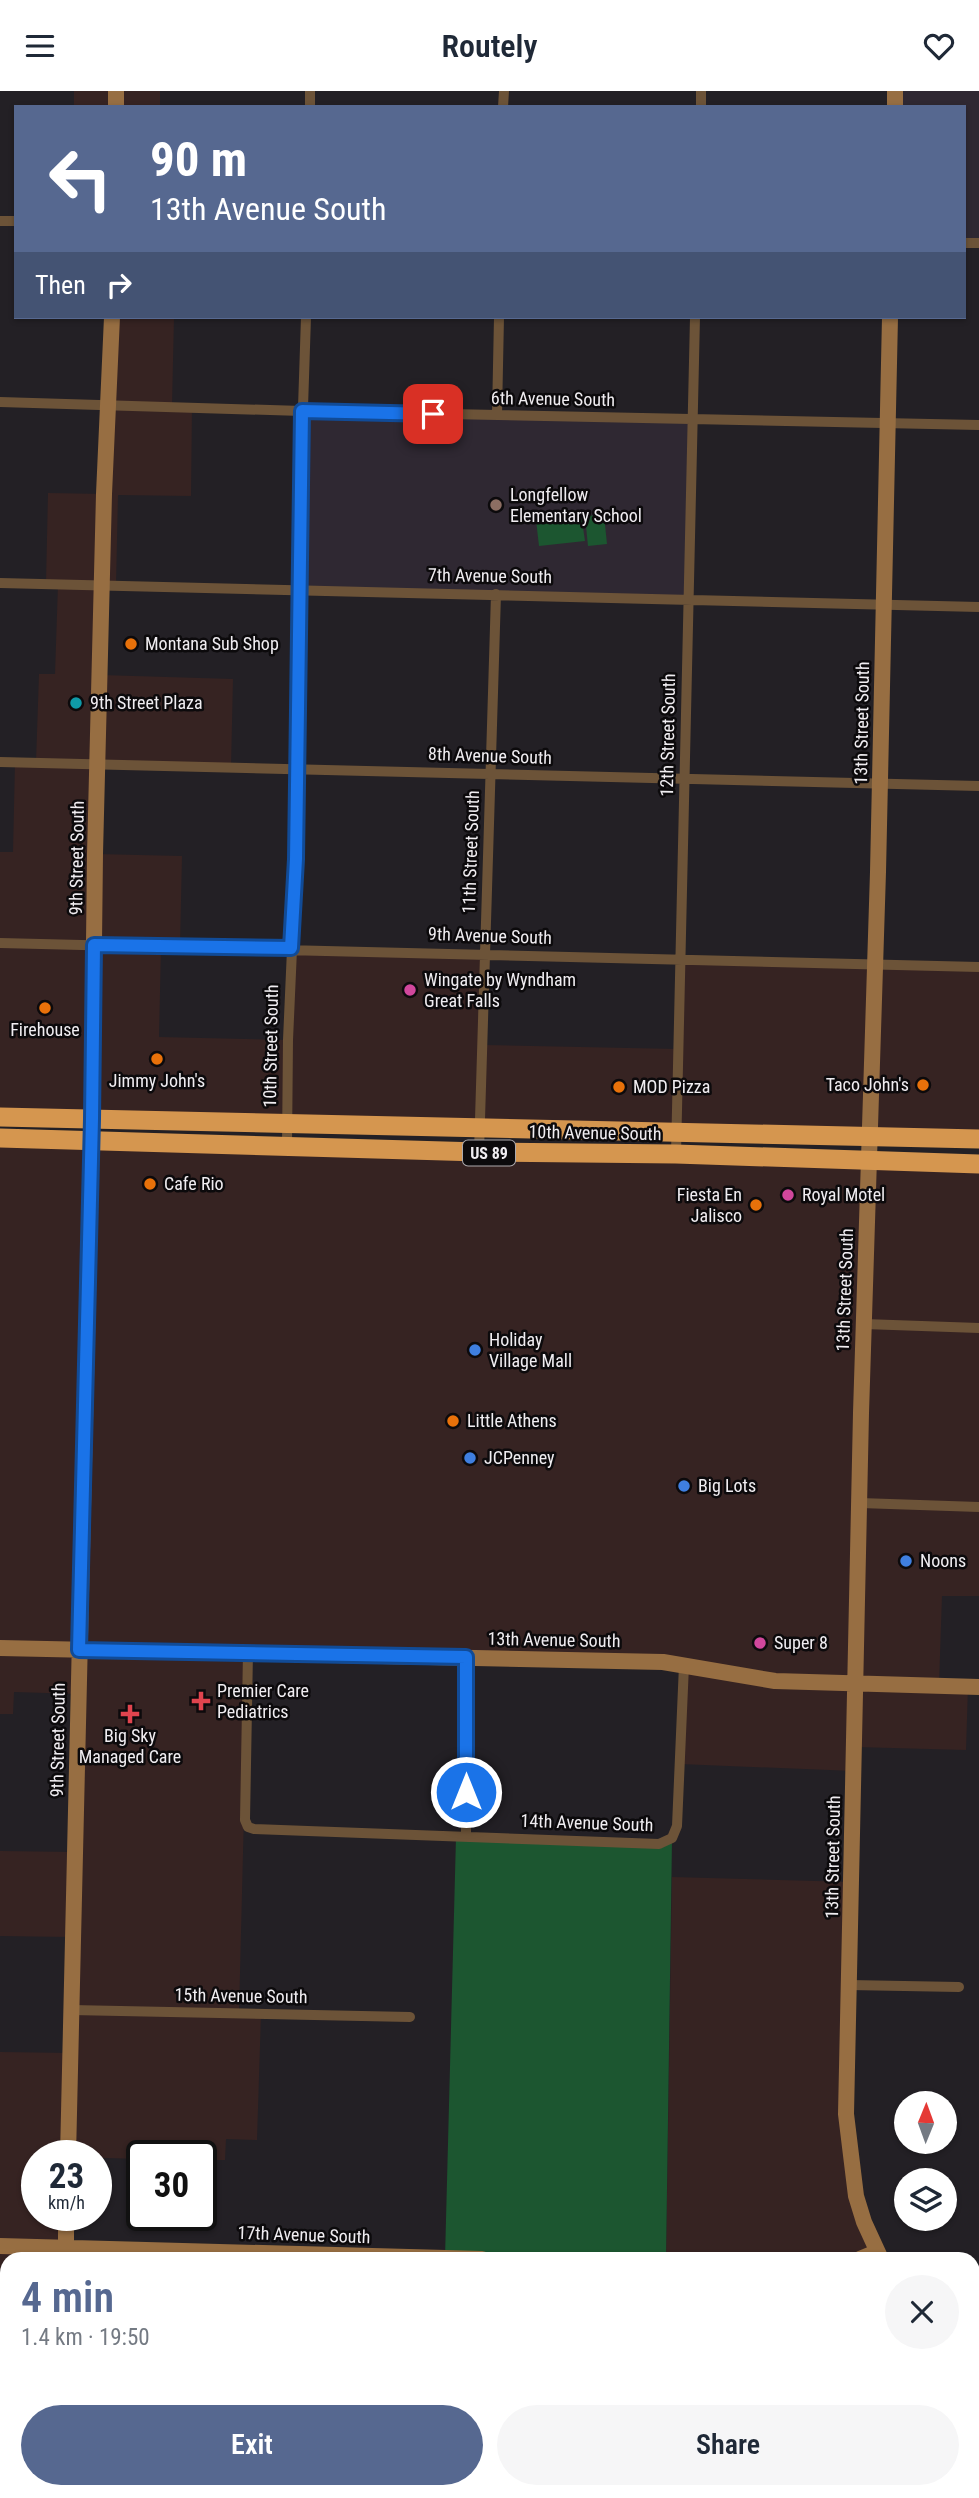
<!DOCTYPE html>
<html lang="en">
<head>
<meta charset="utf-8">
<style>
	body { margin:0; font-family:"Roboto Condensed",sans-serif; background:#f6f6f7; color:#1f2937; height:100vh; display:flex; flex-direction:column; font-size:26px; white-space:nowrap }
	* { box-sizing:border-box; margin:0 }
	p { font-size:23px; color:#747a83 }
	.icon { flex:none; width:38px; height:38px; fill:none; stroke:currentColor; stroke-width:2; stroke-linecap:round; stroke-linejoin:round }
	.map { position:relative; flex:1; overflow:hidden }
	.panel { position:absolute; left:0px; top:2161px; width:980px; height:247px; display:flex; flex-direction:column; background:#fff; border-radius:21px 21px 0 0; box-shadow:0 2px 5px #0004 }
	.panel>* { flex:none }
	.banner { position:absolute; left:14px; top:14px; width:952px; height:214px; border-radius:0px; box-shadow:0 2px 5px #0004; background:#566890; color:#fff; overflow:hidden }
	.needle { width:46px; rotate:1deg }
	.tools { position:absolute; left:894px; top:2000px; display:grid; gap:14px }
	.tools a { display:grid; place-items:center; width:63px; height:63px; border-radius:50%; background:#fff; box-shadow:0 2px 5px #0004; font-size:35px }
	.speed { position:absolute; left:21px; top:2049px; display:flex; gap:14px; font-size:35px; font-weight:700; text-align:center }
	.speed>* { display:grid; place-content:center; width:91px; height:91px; border-radius:50%; background:#fff; box-shadow:0 2px 5px #0004; line-height:1 }
	.speed small { font-size:18px; font-weight:400 }
	.speed .limit { border:4px solid #111; border-radius:10px; background:#fff; color:#111 }
	.pin { position:absolute; display:grid; place-items:center; width:60px; height:60px; color:#fff; margin:-30px; border-radius:14px; box-shadow:0 4px 10px #0006 }
	.me { position:absolute; width:77px; margin:-38px; rotate:0deg; stroke-linejoin:round; filter:drop-shadow(0 0 5px #0008) }
	.turn { display:flex; align-items:center; gap:24px; height:147px; padding:0 21px; font-size:32px }
	.turn .icon { width:91px; height:91px; stroke-width:2.5 }
	.turn b { display:block; font-size:49px; line-height:60px }
	.then { display:flex; align-items:center; height:66px; padding:0 21px; background:#0003; gap:14px; font-size:26px }
	.round { display:grid; place-items:center; flex:none; width:74px; height:74px; border-radius:37px; background:#f6f6f7 }
	.headline { display:flex; align-items:center; justify-content:space-between; height:119px; padding:0 21px }
	h1 { font-size:42px; font-weight:600; line-height:52px; color:#566890 }
	.primary-button { display:flex; gap:14px; margin-top:auto; padding:14px 21px }
	.primary-button a { flex:1; height:80px; border-radius:42px; background:#566890; color:#fff; font-size:28px; font-weight:600; line-height:80px; text-align:center }
	.primary-button a+a { background:#f6f6f7; color:#1f2937 }
	header { display:flex; justify-content:space-between; align-items:center; height:91px; padding:0 21px; background:#fff; font-size:32px; font-weight:600 }
	.map>svg:first-child { display:block }
	.commercial { fill:#362322 }
	.built { fill:#2f2832 }
	.green { fill:#1c5630 }
	.lines { fill:none; stroke-linecap:round; stroke-linejoin:round }
	.street { stroke:#6c5338; stroke-width:10 }
	.secondary { stroke:#976e42; stroke-width:16 }
	.highway { stroke:#d5964f; stroke-width:19 }
	.route-casing { stroke:#114b97; stroke-width:18 }
	.route { stroke:#1a73e8; stroke-width:12 }
	.education-dot { fill:#8d6e63; stroke:#0c0a0c; stroke-width:2.5 }
	.food-dot { fill:#e8710a; stroke:#0c0a0c; stroke-width:2.5 }
	.culture-dot { fill:#0f9aa8; stroke:#0c0a0c; stroke-width:2.5 }
	.hotel-dot { fill:#d1479c; stroke:#0c0a0c; stroke-width:2.5 }
	.shop-dot { fill:#3f7fe0; stroke:#0c0a0c; stroke-width:2.5 }
	.health-dot { fill:#e0444e; stroke:#0c0a0c; stroke-width:2.5 }
	.labels { text-anchor:middle; stroke-width:5; stroke-linejoin:round; paint-order:stroke }
	.shield { fill:#0c0a0c; stroke:#aca9ac; stroke-width:2 }
	.shield-label { font-size:16px; font-weight:bold; fill:#f0edf1 }
	.street-label { font-size:18px; fill:#f0edf1; stroke:#0c0a0c }
	.poi-label { font-size:18px; fill:#f0edf1; stroke:#0c0a0c; text-anchor:start }
</style>
</head>
<body>
<header><svg class="icon" aria-label="menu" viewBox="0 0 24 24"><path d="M4 6h16M4 12h16M4 18h16"/></svg>Routely<svg class="icon" aria-label="heart" viewBox="0 0 24 24"><path d="M12 20l-8-8c-3-5 5-10 8-4 3-6 11-1 8 4z"/></svg></header>
<div class="map">
<svg width="979" height="2407" viewBox="0 0 979 2407">
	<rect width="100%" height="100%" fill="#232025"/>
	<path class="commercial" d="M74 0H160V16H74Z
		M111 226H174L172 315 192 316 191 405 118 404 116 494 103 493 101 584 233 588 231 677 99 674 96 763 182 765 180 855 161 856 159 946 288 949 291 857 486 863 484 954 677 958 680 868 979 876V1048L0 1025V761H13L15 671H36L39 583H55L58 493 46 492 48 402 104 403Z
		M0 1047 979 1073V1505H942L939 1594 968 1596 966 1659 855 1656 854 1680 680 1673 684 1574 248 1562 239 1922 261 1923 257 2049 226 2048 225 2069H201V2065H142V2068L37 2065V2124L66 2125 65 2168H7V2230H0V1961L70 1962 71 1846 0 1845V1760L74 1761 78 1603 14 1601 13 1623H0Z
		M672 1786 851 1791 850 2069 877 2161 860 2168H666Z"/>
	<path class="built" d="M895 0H979V152H964V16H895Z
		M302 320 693 329 689 507 299 499Z"/>
	<path class="green" d="M581 423 585 450 539 455 536 429Z
		M604 424 607 453 588 455 585 425Z
		M456 1746 659 1753 672 1747 666 2168 445 2167Z
		M684 2401H949V2407H684Z"/>
	<g class="lines">
		<path class="street" d="M310 16V0
			M503 16 504 0
			M701 16V0
			M0 130H16
			M964 152H979
			M0 311 302 320 979 334
			M497 324 499 226
			M0 492 979 516
			M0 671 979 695
			M0 852 979 876
			M287 1055 288 949 296 768 300 407 306 226
			M479 1061 496 503
			M676 1063 695 226
			M864 1233 979 1237
			M860 1412 979 1416
			M248 1561 245 1729 248 1736 254 1738 659 1753 672 1747 677 1735 684 1574
			M466 1746V1566
			M849 1894 959 1896
			M71 1919 410 1926
			M973 2261 979 2260
			M61 2407V2401"/>
		<path class="secondary" d="M116 16V0
			M895 16V0
			M0 1557 663 1571 775 1590 979 1596
			M68 2065 92 1028 95 763 104 403 112 226
			M0 2155 482 2168
			M66 2157V2124
			M860 2168 877 2161
			M881 2168 864 2131 856 2105 846 2023 861 1322 878 781 890 226
			M949 2401V2407"/>
		<path class="highway" d="M0 1026 979 1048
			M0 1047 479 1061 676 1063 979 1073"/>
	</g>
	<g class="lines">
		<g class="route-casing">
			<path id="route" d="M433 323 302 320 296 768 291 857 94 854 92 1028 79 1559 466 1566V1701"/>
		</g>
		<use href="#route" class="route"/>
	</g>
	<circle class="education-dot" cx="496" cy="414" r="7"/>
	<g class="food-dot">
		<circle cx="131" cy="553" r="7"/>
		<circle cx="45" cy="917" r="7"/>
		<circle cx="157" cy="968" r="7"/>
		<circle cx="923" cy="994" r="7"/>
		<circle cx="619" cy="996" r="7"/>
		<circle cx="150" cy="1093" r="7"/>
		<circle cx="756" cy="1114" r="7"/>
		<circle cx="453" cy="1330" r="7"/>
	</g>
	<circle class="culture-dot" cx="76" cy="612" r="7"/>
	<g class="hotel-dot">
		<circle cx="410" cy="899" r="7"/>
		<circle cx="788" cy="1104" r="7"/>
		<circle cx="760" cy="1552" r="7"/>
	</g>
	<g class="shop-dot">
		<circle cx="475" cy="1259" r="7"/>
		<circle cx="470" cy="1367" r="7"/>
		<circle cx="684" cy="1395" r="7"/>
		<circle cx="906" cy="1470" r="7"/>
	</g>
	<g class="health-dot">
		<path d="M197.5 1599.5h7v7h7v7h-7v7h-7v-7h-7v-7h7z"/>
		<path d="M126.5 1612.5h7v7h7v7h-7v7h-7v-7h-7v-7h7z"/>
	</g>
	<g class="labels">
		<rect class="shield" x="463" y="1049.5" width="52" height="25" rx="5"/>
		<g class="shield-label">
			<text x="489" y="1068">US 89</text>
		</g>
		<g class="street-label">
			<text transform="translate(553 308) rotate(1)" y="6">6th Avenue South</text>
			<text transform="translate(490 485) rotate(1)" y="6">7th Avenue South</text>
			<text transform="translate(862 632) rotate(-89)" y="6">13th Street South</text>
			<text transform="translate(668 644) rotate(-89)" y="6">12th Street South</text>
			<text transform="translate(490 665) rotate(2)" y="6">8th Avenue South</text>
			<text transform="translate(471 761) rotate(-88)" y="6">11th Street South</text>
			<text transform="translate(77 767) rotate(-89)" y="6">9th Street South</text>
			<text transform="translate(490 845) rotate(2)" y="6">9th Avenue South</text>
			<text transform="translate(271 955) rotate(-89)" y="6">10th Street South</text>
			<text transform="translate(595 1042) rotate(1)" y="6">10th Avenue South</text>
			<text transform="translate(845 1199) rotate(-88)" y="6">13th Street South</text>
			<text transform="translate(554 1549) rotate(1)" y="6">13th Avenue South</text>
			<text transform="translate(58 1649) rotate(-89)" y="6">9th Street South</text>
			<text transform="translate(587 1732) rotate(2)" y="6">14th Avenue South</text>
			<text transform="translate(833 1766) rotate(-89)" y="6">13th Street South</text>
			<text transform="translate(241 1905) rotate(1)" y="6">15th Avenue South</text>
			<text transform="translate(304 2144) rotate(2)" y="6">17th Avenue South</text>
		</g>
		<g class="poi-label">
			<text x="510" y="410">Longfellow<tspan x="510" dy="21">Elementary School</tspan></text>
			<text x="145" y="559">Montana Sub Shop</text>
			<text x="90" y="618">9th Street Plaza</text>
			<text x="424" y="895">Wingate by Wyndham<tspan x="424" dy="21">Great Falls</tspan></text>
			<text x="45" y="945" text-anchor="middle">Firehouse</text>
			<text x="157" y="996" text-anchor="middle">Jimmy John's</text>
			<text x="909" y="1000" text-anchor="end">Taco John's</text>
			<text x="633" y="1002">MOD Pizza</text>
			<text x="164" y="1099">Cafe Rio</text>
			<text x="742" y="1110" text-anchor="end">Fiesta En<tspan x="742" dy="21">Jalisco</tspan></text>
			<text x="802" y="1110">Royal Motel</text>
			<text x="489" y="1255">Holiday<tspan x="489" dy="21">Village Mall</tspan></text>
			<text x="467" y="1336">Little Athens</text>
			<text x="484" y="1373">JCPenney</text>
			<text x="698" y="1401">Big Lots</text>
			<text x="920" y="1476">Noons</text>
			<text x="774" y="1558">Super 8</text>
			<text x="217" y="1606">Premier Care<tspan x="217" dy="21">Pediatrics</tspan></text>
			<text x="130" y="1651" text-anchor="middle">Big Sky<tspan x="130" dy="21">Managed Care</tspan></text>
		</g>
	</g>
</svg>
<div class="tools">
<a><svg class="needle" viewBox="-14 -14 28 28"><path d="M0-13l5 13h-10z" fill="#e53935"/><path d="M0 13l5-13h-10z" fill="#747a83"/></svg></a>
<a><svg class="icon" aria-label="layers" viewBox="0 0 24 24"><path d="M12 4l9 5-9 5-9-5zM3 14l9 5 9-5"/></svg></a>
</div>
<div class="speed"><div>23<small>km/h</small></div><div class="limit">30</div></div>
<div class="pin" style="left:433px;top:323px;background:#d93025"><svg class="icon" aria-label="arrive" viewBox="0 0 24 24"><path d="M6 21V4h12l-3 4 3 4H6"/></svg></div>
<svg class="me" style="left:466px;top:1701px" viewBox="-20 -20 40 40"><circle r="17" fill="#1a73e8" stroke="#fff" stroke-width="3"/><path d="M0-11L8 9 0 5-8 9z" fill="#fff"/></svg>
<div class="banner">
<div class="turn"><svg class="icon" aria-label="left" viewBox="0 0 24 24"><path d="M17 20v-9H6M10 6l-5 5 5 5"/></svg><div><b>90 m</b>13th Avenue South</div></div>
<div class="then">Then<svg class="icon" aria-label="right" viewBox="0 0 24 24"><path d="M7 20v-9h11M14 6l5 5-5 5"/></svg></div>
</div>
<section class="panel">
<div class="headline"><div><h1>4 min</h1><p>1.4 km · 19:50</p></div><a class="round"><svg class="icon" aria-label="close" viewBox="0 0 24 24"><path d="M6 6l12 12M18 6L6 18"/></svg></a></div>
<div class="primary-button"><a>Exit</a><a>Share</a></div>
</section>
</div>
</body>
</html>
